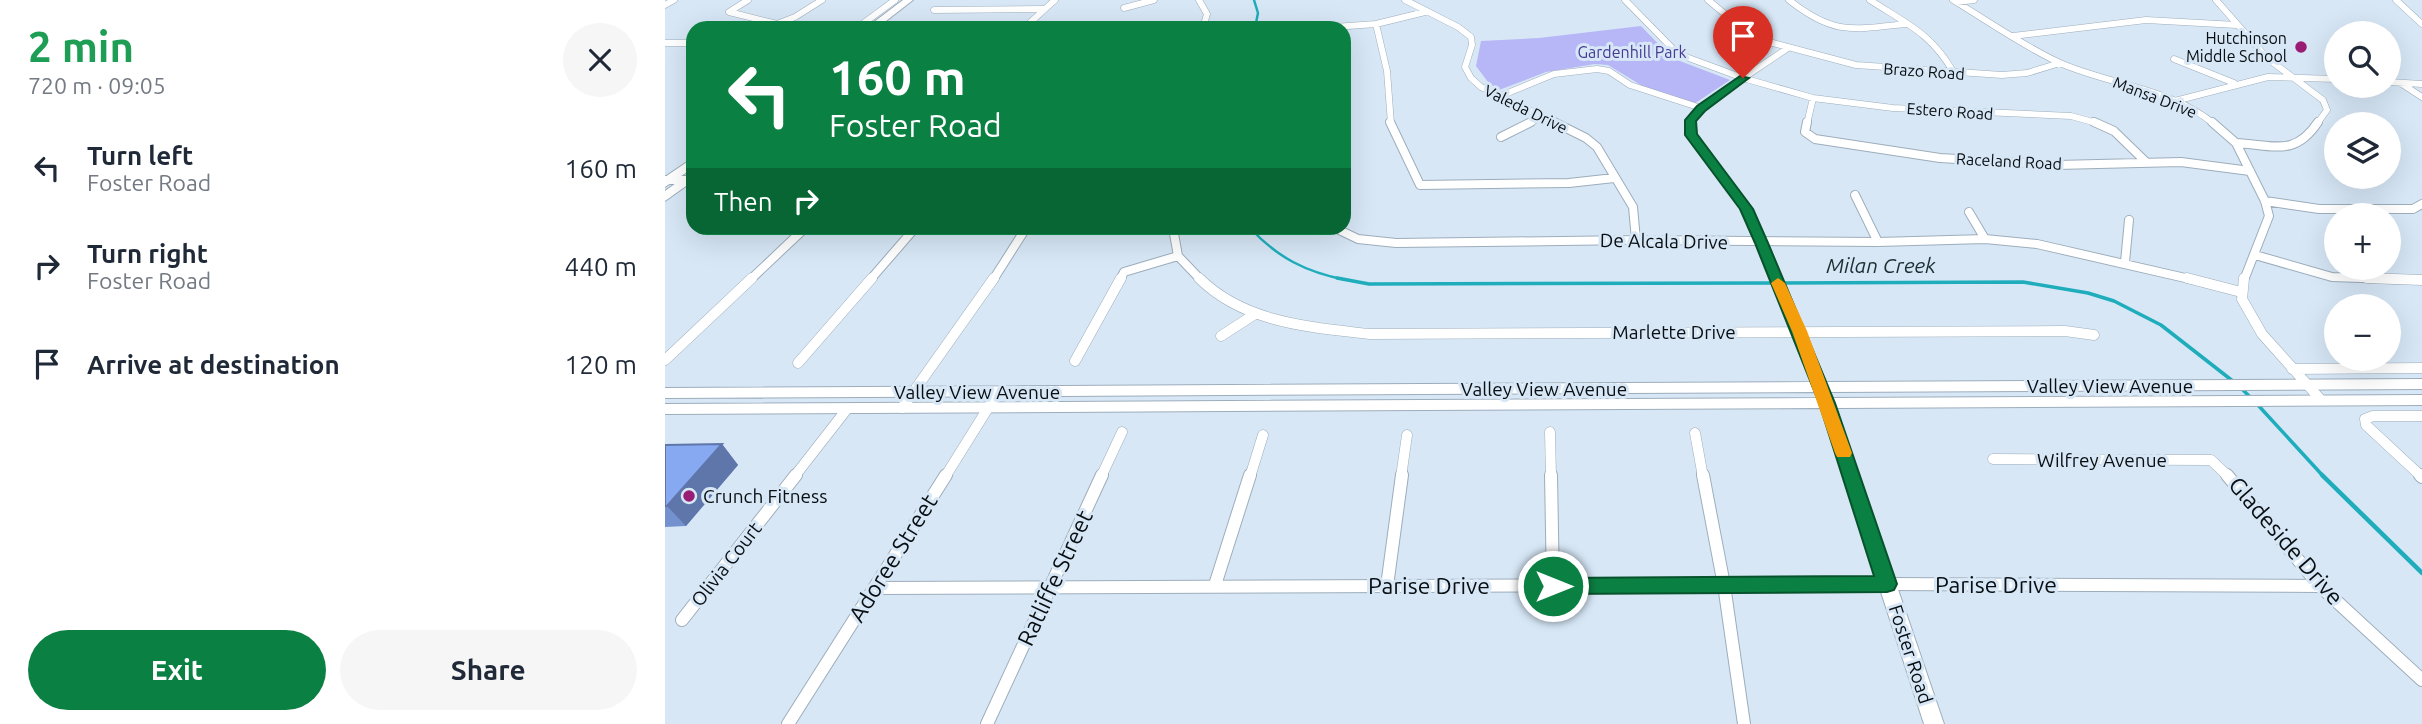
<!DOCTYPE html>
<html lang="en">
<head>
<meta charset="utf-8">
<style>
	body { margin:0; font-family:Ubuntu,sans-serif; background:#f6f6f7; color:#1f2937; height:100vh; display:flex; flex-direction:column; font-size:26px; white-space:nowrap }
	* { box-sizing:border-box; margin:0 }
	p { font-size:23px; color:#747a83 }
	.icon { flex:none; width:38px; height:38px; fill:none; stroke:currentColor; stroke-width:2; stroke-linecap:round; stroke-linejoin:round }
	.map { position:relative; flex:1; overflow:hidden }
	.sheet { display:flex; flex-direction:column; background:#fff; width:665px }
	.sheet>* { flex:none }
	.guide { position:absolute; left:21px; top:21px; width:665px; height:214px; border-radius:21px; box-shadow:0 7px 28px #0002; background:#0b8043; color:#fff; overflow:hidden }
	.fabs { position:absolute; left:1659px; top:21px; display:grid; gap:14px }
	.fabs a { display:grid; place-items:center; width:77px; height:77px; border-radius:50%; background:#fff; box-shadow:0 7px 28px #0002; font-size:35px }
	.pin { position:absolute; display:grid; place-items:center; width:60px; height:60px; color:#fff; margin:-72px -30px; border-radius:50% 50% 50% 0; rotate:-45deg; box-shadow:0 0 7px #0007 }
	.pin .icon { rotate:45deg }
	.me { position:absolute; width:77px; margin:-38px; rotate:90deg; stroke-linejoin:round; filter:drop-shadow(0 0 5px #0008) }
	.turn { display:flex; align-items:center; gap:24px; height:147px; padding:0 28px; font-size:32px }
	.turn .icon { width:91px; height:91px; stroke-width:2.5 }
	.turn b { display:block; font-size:49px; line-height:60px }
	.then { display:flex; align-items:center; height:66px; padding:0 28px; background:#0003; gap:14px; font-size:26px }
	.round { display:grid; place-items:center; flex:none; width:74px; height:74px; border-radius:37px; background:#f6f6f7 }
	.head { display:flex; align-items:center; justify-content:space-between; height:119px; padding:0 28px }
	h1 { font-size:42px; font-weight:600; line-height:52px; color:#1e9e55 }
	.action { display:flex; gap:14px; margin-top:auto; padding:14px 28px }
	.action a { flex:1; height:80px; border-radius:42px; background:#0b8043; color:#fff; font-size:28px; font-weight:600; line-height:80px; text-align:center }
	.action a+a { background:#f6f6f7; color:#1f2937 }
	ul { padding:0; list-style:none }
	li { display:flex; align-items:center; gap:21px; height:98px; padding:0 28px }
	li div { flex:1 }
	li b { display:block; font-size:26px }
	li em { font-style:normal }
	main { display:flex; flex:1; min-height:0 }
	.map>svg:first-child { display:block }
	.green { fill:#b7b7f7 }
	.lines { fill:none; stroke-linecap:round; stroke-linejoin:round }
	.stream-far2 { stroke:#1fadbb; stroke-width:2.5 }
	.stream-far1 { stroke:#1fadbb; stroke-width:3.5 }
	.stream { stroke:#1fadbb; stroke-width:4.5 }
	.street-far3-casing { stroke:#9dadbb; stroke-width:7 }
	.street-far2-casing { stroke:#9dadbb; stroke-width:10 }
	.street-far1-casing { stroke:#9dadbb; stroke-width:11 }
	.street-casing { stroke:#9dadbb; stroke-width:14 }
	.secondary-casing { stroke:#9dadbb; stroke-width:2 }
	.primary-casing { stroke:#9dadbb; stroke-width:2 }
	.street-far3 { stroke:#fff; stroke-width:6 }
	.street-far2 { stroke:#fff; stroke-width:8 }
	.street-far1 { stroke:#fff; stroke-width:10 }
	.street { stroke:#fff; stroke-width:12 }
	.secondary { fill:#fff; fill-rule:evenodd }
	.primary { fill:#fff; fill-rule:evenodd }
	.wall { fill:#7491cf }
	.shaded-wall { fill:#5e76a9 }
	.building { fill:#87a9f1; stroke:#5e76a9; stroke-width:2 }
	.route { fill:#0b8043; stroke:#07532c; stroke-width:2 }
	.slow { fill:#f59e0b }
	.poi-dot { fill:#9a1d75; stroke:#d7e7f6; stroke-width:2.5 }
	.labels { text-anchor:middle; stroke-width:6; stroke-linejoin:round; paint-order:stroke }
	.far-poi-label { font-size:16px; fill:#080e12; stroke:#d7e7f6; text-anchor:end }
	.far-park-label { font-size:16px; fill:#463a94; stroke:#d7e7f6 }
	.far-street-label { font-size:16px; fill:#080e12; stroke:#d7e7f6 }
	.street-label { font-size:19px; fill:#080e12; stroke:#d7e7f6 }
	.poi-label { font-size:19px; fill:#080e12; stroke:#d7e7f6; text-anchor:start }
	.water-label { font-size:21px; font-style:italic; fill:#192f32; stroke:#d7e7f6 }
	.near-street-label { font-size:23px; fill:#080e12; stroke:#d7e7f6 }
</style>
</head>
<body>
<main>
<section class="sheet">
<div class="head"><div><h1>2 min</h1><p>720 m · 09:05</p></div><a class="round"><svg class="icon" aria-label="close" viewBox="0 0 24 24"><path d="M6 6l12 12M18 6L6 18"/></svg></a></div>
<ul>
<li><svg class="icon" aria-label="left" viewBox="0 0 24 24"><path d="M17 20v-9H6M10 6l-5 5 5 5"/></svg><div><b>Turn left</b><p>Foster Road</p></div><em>160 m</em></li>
<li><svg class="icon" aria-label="right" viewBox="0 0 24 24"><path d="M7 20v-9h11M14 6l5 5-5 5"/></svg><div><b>Turn right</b><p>Foster Road</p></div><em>440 m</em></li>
<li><svg class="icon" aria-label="arrive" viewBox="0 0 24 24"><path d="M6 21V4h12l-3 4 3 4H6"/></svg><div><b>Arrive at destination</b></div><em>120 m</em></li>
</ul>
<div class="action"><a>Exit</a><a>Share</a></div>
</section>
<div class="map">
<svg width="1757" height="724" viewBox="0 0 1757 724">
	<rect width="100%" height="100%" fill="#d7e7f6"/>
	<path class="green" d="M976 26 1007 58 1065 80 1029 104 979 87 943 65 930 64 881 72 834 90 823 82 811 66 816 41 874 38Z"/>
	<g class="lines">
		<path class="stream-far2" d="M589 0 593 13 590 28
			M585 228C613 258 641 272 681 280"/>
		<path class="stream-far1" d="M672 278 704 284 1108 283
			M1115 283 1358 282 1423 293 1449 301 1496 325 1569 382
			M1575 387 1587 399
			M1592 404 1659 477"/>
		<path class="stream" d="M1657 475 1757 573"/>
		<g class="street-far3-casing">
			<path id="street-far3" d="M83 0 64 12 112 24 107 28
				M534 0 542 14 538 28
				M740 0 793 27 806 37 807 45 800 67 806 78 816 87 893 124
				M960 0 1013 54 1078 78 1148 98 1228 108 1406 116 1435 124
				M1043 0 1089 38 1191 65 1337 75 1362 73 1395 63
				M1124 0C1168 35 1187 30 1240 24
				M1205 0C1242 24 1266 33 1289 73
				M1288 0C1323 21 1358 46 1395 63 1445 85 1506 88 1549 124
				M1551 0 1602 58 1658 100 1662 110 1652 124
				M1731 0 1757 24
				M1292 2 1309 0
				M0 5 9 0
				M459 8 489 0
				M269 10 378 9
				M112 24 130 17 157 0
				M711 24 722 71 726 124
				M192 28 230 0
				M359 28 390 0
				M655 28 711 24 760 12
				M1348 36 1481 20 1572 25
				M0 43H28
				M1509 59 1569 83
				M1078 78 1123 48
				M1724 82 1757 84
				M1737 84 1757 97
				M833 97 889 74 932 69 944 71 965 85 1036 108
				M1510 101 1603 77 1671 79
				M862 124 877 117
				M1142 124 1148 98"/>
		</g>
		<g class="street-far2-casing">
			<path id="street-far2" d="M725 122 755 185 904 183 949 178
				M889 122 921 138 932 147 968 207 971 240
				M1142 122 1140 132 1150 139 1275 158 1392 165 1516 162 1585 171
				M1429 122 1449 131 1481 162
				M1547 122 1571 143 1600 201 1604 216 1579 280
				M836 137 866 122
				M1571 143C1609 145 1630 157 1653 122
				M0 180H21
				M1190 195 1213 242
				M1600 201 1654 209H1748L1757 204
				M1304 212 1320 239
				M38 228H218
				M508 228 513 256
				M670 228 693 239 731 243 971 240 1213 242 1320 239 1372 244 1529 280
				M1590 255 1667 277 1754 280
				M513 256 536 280
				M1460 262 1464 220
				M85 280 140 228
				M205 280 250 228
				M328 280 361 228
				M455 280 459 272 513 256"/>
		</g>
		<g class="street-far1-casing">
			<path id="street-far1" d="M534 278C579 323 645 327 704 334L1400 331 1429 335
				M1522 278 1576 292
				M1579 278 1577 299 1597 334 1656 400
				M1702 278 1757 280
				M556 336 590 314
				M0 360 87 278
				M410 361 456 278
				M133 363 207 278
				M1627 369 1757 368
				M237 408 329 278
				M885 432 886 477
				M1030 433 1038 477
				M1328 459 1546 460 1564 477
				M129 477 182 409
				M280 477 333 392
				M436 477 457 432
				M585 477 598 435
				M736 477 742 435
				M1757 477 1701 425 1700 419 1708 416H1757"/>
		</g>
		<g class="street-casing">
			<path id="street" d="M886 475 888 586
				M1038 475 1059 585 1079 724
				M1562 475 1655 586 1757 680
				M1755 475 1757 477
				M550 585 585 475
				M722 586 737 475
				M209 588 1222 584 1655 586
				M17 620 131 475
				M123 724 281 475
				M322 724 437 475"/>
		</g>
		<g class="secondary-casing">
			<path id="secondary" d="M1078 75 1083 78 1081 80 1039 110 1031 120V135L1088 209 1161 382 1757 379V389L1165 392 1167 398 1757 395V405L1171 408 1279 724H1259L1156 408 0 414V404L1153 398 1150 392 0 398V388L1147 382 1076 209 1021 135V120L1033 106Z"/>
		</g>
		<g class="primary-casing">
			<path id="primary" d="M238 0H248L212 28H201Z
				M28 158V168L0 187V177Z
				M28 171V181L0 201V191Z"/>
		</g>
		<use href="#street-far3" class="street-far3"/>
		<use href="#street-far2" class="street-far2"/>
		<use href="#street-far1" class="street-far1"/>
		<use href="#street" class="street"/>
		<use href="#secondary" class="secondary"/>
		<use href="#primary" class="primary"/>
	</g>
	<path class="wall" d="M57 444 73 465 21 526 0 527V445Z"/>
	<path class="shaded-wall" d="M57 444 73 465 21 526 2 506Z"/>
	<path class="building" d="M57 444 2 506H0V445Z"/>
	<path class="route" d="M1075 76 1084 78 1040 111 1031 121 1032 134 1088 209 1103 243 1170 403 1232 584 1229 590 1222 592 888 594 880 592 877 586 880 580 888 578 1209 576 1154 403 1090 243 1075 209 1020 135V120L1032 106Z"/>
	<path class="slow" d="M1113 278 1120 283 1142 331 1187 453 1185 457H1172L1170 453 1127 331 1106 283Z"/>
	<g class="poi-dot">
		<circle cx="1636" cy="47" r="7"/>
		<circle cx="24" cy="496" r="7"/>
	</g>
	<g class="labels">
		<g class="far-poi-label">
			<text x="1622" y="44">Hutchinson<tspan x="1622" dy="18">Middle School</tspan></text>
		</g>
		<g class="far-park-label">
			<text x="967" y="58">Gardenhill Park</text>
		</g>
		<g class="far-street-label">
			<text transform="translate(1259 71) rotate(4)" y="6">Brazo Road</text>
			<text transform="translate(1490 97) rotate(21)" y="6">Mansa Drive</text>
			<text transform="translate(861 109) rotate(26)" y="6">Valeda Drive</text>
			<text transform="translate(1285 111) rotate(4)" y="6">Estero Road</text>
			<text transform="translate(1344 161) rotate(3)" y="6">Raceland Road</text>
		</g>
		<g class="street-label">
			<text transform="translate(999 241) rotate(1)" y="7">De Alcala Drive</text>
			<text x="1009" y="339">Marlette Drive</text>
			<text x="1445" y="393">Valley View Avenue</text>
			<text x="879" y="396">Valley View Avenue</text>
			<text x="312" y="399">Valley View Avenue</text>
			<text x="1437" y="467">Wilfrey Avenue</text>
			<text transform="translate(61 564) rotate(-52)" y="7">Olivia Court</text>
			<text transform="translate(1246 654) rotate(72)" y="7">Foster Road</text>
		</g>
		<g class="poi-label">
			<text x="38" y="503">Crunch Fitness</text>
		</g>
		<g class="water-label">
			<text x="1216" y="273">Milan Creek</text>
		</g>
		<g class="near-street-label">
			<text transform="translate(1621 541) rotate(49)" y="8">Gladeside Drive</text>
			<text transform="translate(228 558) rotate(-58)" y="8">Adoree Street</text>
			<text transform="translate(390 578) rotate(-65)" y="8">Ratliffe Street</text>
			<text x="1331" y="593">Parise Drive</text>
			<text x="764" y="594">Parise Drive</text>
		</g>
	</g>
</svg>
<div class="fabs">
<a><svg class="icon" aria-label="search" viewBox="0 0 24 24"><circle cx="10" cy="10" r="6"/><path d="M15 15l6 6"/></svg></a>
<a><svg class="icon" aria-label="layers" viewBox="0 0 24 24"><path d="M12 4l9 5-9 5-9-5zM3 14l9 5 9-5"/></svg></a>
<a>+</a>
<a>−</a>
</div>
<div class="pin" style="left:1078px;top:78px;background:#d93025"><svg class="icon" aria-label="arrive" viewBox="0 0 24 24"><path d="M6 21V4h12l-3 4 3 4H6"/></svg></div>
<svg class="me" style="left:888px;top:586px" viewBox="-20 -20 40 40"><circle r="17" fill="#0b8043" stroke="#fff" stroke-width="3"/><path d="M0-11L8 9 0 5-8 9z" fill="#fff"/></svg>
<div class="guide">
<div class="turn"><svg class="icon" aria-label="left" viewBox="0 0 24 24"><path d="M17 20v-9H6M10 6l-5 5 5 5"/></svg><div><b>160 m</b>Foster Road</div></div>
<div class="then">Then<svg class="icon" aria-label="right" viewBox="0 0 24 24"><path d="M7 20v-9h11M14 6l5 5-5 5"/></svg></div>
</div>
</div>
</main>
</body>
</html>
